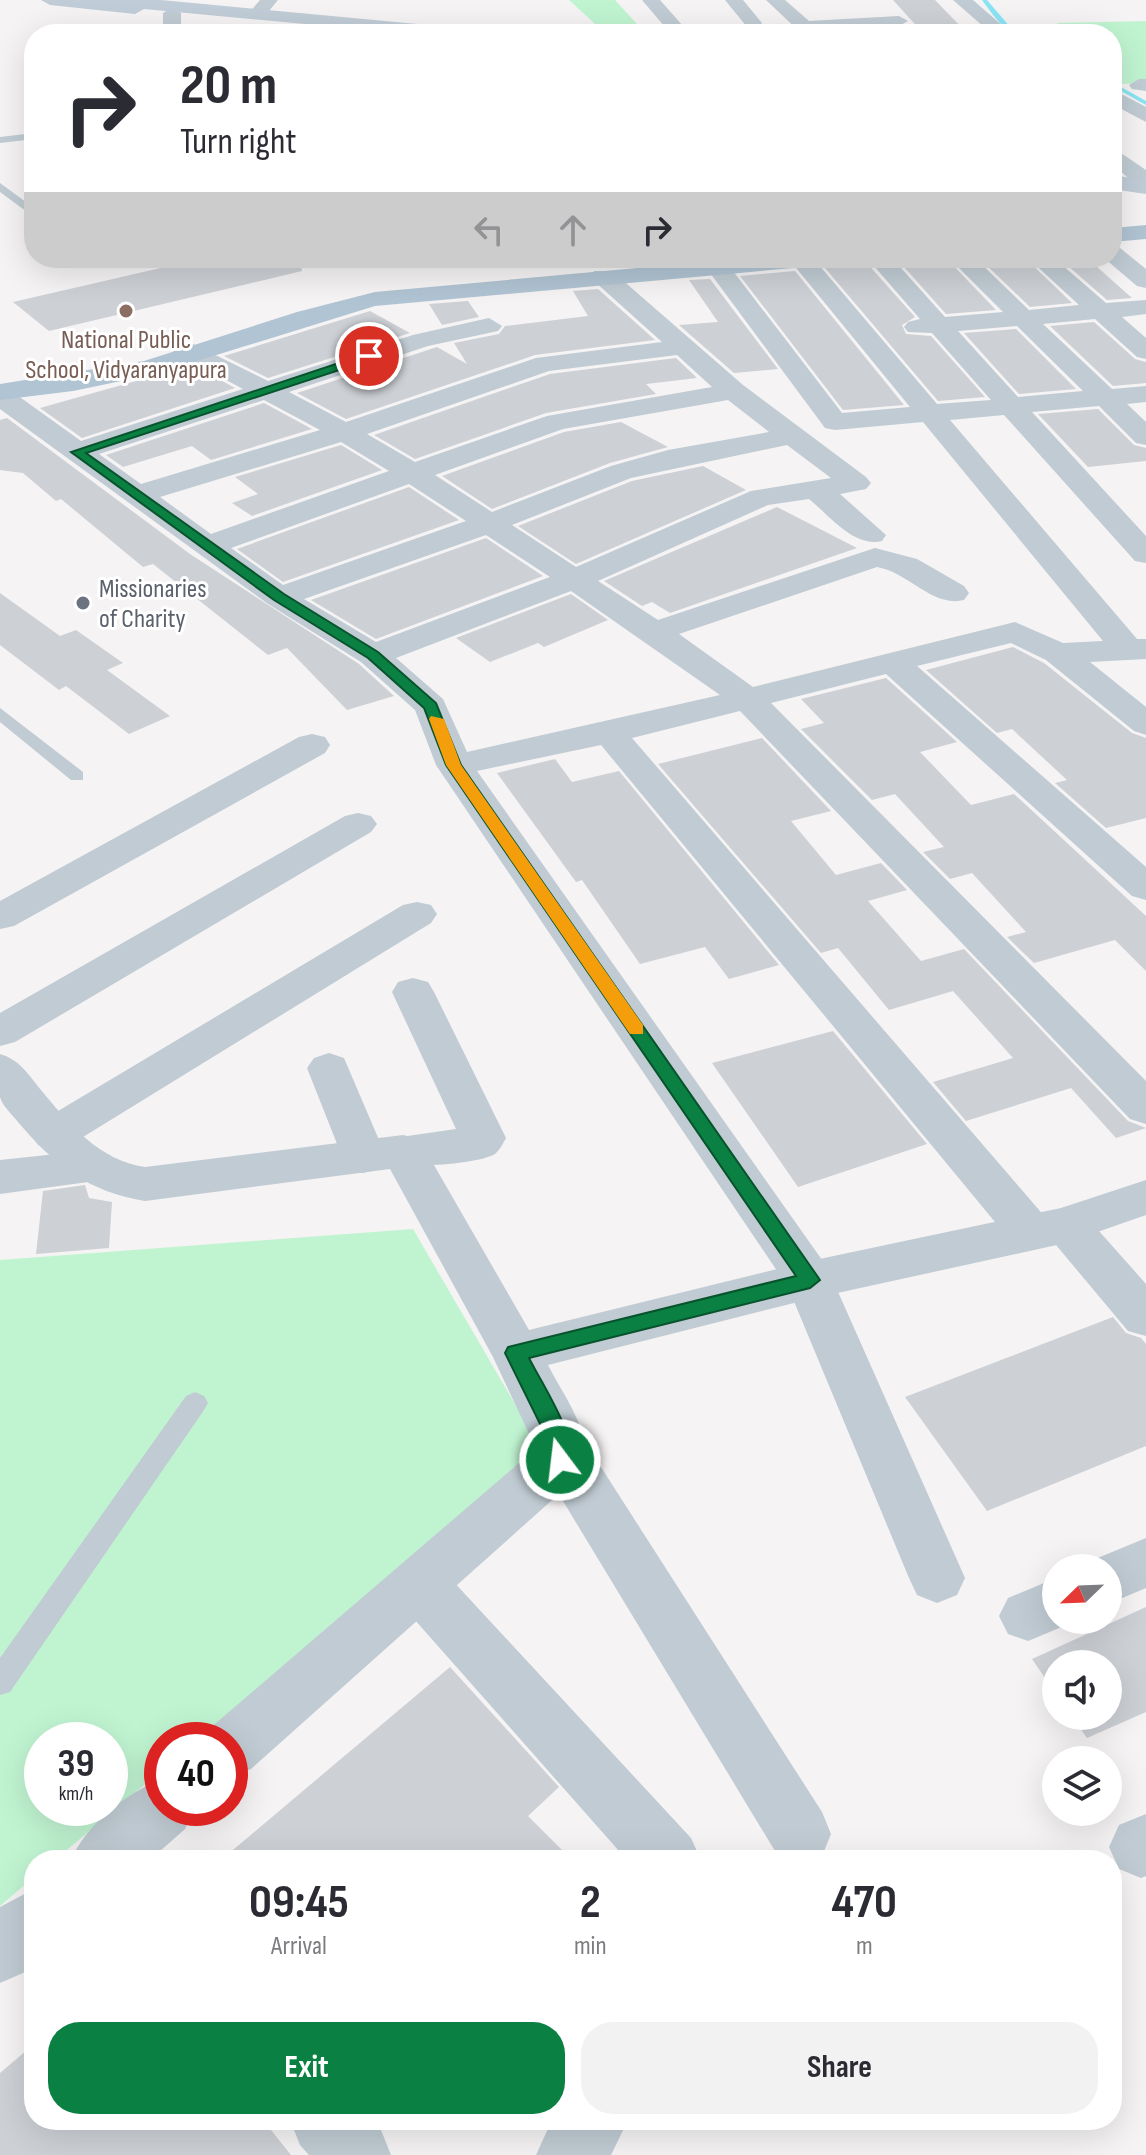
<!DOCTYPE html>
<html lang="en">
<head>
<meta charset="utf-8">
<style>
	body { margin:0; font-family:"Sofia Sans Condensed",sans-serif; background:#f2f2f3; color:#2b2b33; height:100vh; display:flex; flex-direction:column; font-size:30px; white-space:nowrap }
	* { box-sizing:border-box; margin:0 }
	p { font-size:26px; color:#7c7c81 }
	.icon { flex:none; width:44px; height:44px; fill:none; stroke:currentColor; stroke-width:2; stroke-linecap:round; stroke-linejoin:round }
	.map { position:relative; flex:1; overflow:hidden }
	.panel { position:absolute; left:24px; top:1850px; width:1098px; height:280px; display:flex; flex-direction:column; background:#fff; border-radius:32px; box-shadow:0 8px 32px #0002 }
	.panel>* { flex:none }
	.banner { position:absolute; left:24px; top:24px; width:1098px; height:244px; border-radius:32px; box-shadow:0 8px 32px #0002; background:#fff; color:#2b2b33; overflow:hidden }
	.needle { width:52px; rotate:247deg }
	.controls { position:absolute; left:1042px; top:1554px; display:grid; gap:16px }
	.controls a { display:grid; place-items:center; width:80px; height:80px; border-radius:50%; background:#fff; box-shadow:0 8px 32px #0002; font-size:40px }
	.speed { position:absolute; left:24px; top:1722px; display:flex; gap:16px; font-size:40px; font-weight:700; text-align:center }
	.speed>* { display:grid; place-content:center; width:104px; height:104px; border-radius:50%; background:#fff; box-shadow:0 8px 32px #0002; line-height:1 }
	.speed small { font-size:20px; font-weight:400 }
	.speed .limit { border:12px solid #d22; background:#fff; color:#111 }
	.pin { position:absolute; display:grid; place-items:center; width:68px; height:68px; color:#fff; margin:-34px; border:4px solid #fff; border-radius:50%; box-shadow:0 2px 8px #0007 }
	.me { position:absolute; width:88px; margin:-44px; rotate:345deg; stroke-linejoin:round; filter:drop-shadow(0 0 6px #0008) }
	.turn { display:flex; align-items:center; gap:28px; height:168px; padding:0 24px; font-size:36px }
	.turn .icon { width:104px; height:104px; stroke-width:2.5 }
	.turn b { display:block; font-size:56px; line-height:68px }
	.lanes { display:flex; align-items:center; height:76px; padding:0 24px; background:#0003; justify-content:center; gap:40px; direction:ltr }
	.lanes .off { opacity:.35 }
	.eta { display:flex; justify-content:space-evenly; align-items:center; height:136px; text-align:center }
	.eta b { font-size:48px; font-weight:700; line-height:56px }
	.button { display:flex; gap:16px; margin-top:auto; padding:16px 24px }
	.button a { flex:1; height:92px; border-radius:32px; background:#0b8043; color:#fff; font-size:32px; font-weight:700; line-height:92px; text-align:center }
	.button a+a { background:#f2f2f3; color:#2b2b33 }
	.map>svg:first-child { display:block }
	.green { fill:#c0f4d1; fill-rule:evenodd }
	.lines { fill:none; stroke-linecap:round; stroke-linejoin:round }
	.stream { fill:#8ae4f4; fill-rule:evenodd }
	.building { fill:#cdd0d5 }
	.service { fill:#c0cbd3; fill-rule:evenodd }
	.minor { fill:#c0cbd3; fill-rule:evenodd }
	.tertiary { fill:#c0cbd3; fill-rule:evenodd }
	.secondary { fill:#c0ccd7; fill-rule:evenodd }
	.primary { fill:#b1c4d3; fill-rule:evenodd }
	.route { fill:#0b8043; stroke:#07532c; stroke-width:2 }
	.slow { fill:#f59e0b }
	.education-dot { fill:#8d6e63; stroke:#fff; stroke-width:3 }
	.worship-dot { fill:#6b7280; stroke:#fff; stroke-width:3 }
	.labels { text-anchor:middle; stroke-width:6; stroke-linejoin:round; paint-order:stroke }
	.far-education-label { font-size:26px; fill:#785e54; stroke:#fff }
	.far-worship-label { font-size:26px; fill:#5b616d; stroke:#fff; text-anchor:start }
</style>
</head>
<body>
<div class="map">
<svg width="1146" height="2155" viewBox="0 0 1146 2155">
	<rect width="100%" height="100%" fill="#f5f3f3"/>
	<path class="green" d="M569 0H615L646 34H606Z
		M1146 21V83L1121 84 1112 75V34H1068L1057 23Z
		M413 1229 543 1452 198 1740H162V1770L55 1860H34V1877L0 1906V1260ZM42 1740H110V1808H42Z"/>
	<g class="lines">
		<path class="stream" d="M982 0H987L1011 28 1020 34C1003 32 992 13 982 0Z
			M1112 82 1146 101V105L1112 86Z"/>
	</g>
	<path class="building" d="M893 0H935L968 34H924Z
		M204 258H300L302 271 49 331 13 302Z
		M896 258H946L996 310 946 314Z
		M979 258H1025L1072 303 1030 307Z
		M1059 258H1087L1132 298 1107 300Z
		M865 261 915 317 902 325 906 334 931 336 985 397 938 401 825 268 835 263Z
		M795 271 904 405 843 410 740 276Z
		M710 279 778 369 734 373 679 325 718 322 689 280Z
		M598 289 655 340 535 355 346 419 297 393 437 347 467 364 454 343 499 334 505 326 588 316 573 291Z
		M468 301 479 317 442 325 429 304Z
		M370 311 410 333 268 378 224 356Z
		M1094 322 1135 359 1146 362V383L1113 386 1050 326Z
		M1016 329 1076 389 1019 394 964 333Z
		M676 358 697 378 646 384 656 394 546 413 415 459 374 435 550 374Z
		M193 365 235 388 82 438 40 408Z
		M264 403 312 429 211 460 192 446 123 467 106 455Z
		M1098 409 1134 445 1146 448V461L1088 467 1038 414Z
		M7 418 190 554 359 664 394 696 347 710 287 648 268 655 153 564 143 567 61 499 56 501 23 473 0 470V420Z
		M621 422 668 447 610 463 492 509 442 476 564 432Z
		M341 445 382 470 252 516 232 503 258 494 235 477Z
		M703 466 746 490 576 564 518 526 632 481Z
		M409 487 459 520 283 582 237 549Z
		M777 507 857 548 670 613 652 602 642 606 604 581Z
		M486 538 543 576 376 639 311 600Z
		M0 593 60 636 76 630 123 663 107 670 170 716 129 734 66 686 59 690 0 645Z
		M571 594 608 620 544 647 538 643 490 662 456 638Z
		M1013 647 1044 663 1132 733 1146 738V818L1106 828 1055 783 1067 780 1012 729 997 733 926 670Z
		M886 678 957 742 920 752 971 805 1014 794 1146 916V971L1115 940 1034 963 1007 937 1026 932 972 873 950 879 923 852 944 847 895 794 872 800 801 729 824 723 801 699Z
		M762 738 831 811 791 821 836 875 881 863 907 890 868 901 921 961 964 949 1128 1121 1146 1128 1116 1138 1071 1088 966 1121 933 1082 1013 1058 953 991 889 1010 838 948 821 953 658 764Z
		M555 759 572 782 619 771 779 965 729 979 705 947 640 964 582 880 576 882 497 773Z
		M833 1031 927 1144 798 1187 712 1063Z
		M85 1185 89 1198 112 1202 109 1248 36 1254 43 1191Z
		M1113 1317 1126 1333 1141 1338 1146 1344V1446L987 1511 905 1397Z
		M1146 1607V1712L1087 1738 1071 1716H1108V1664H1056V1694L1032 1659Z
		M450 1667 559 1787 528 1816 572 1860H221Z
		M34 2044V2120H263L291 2155H0V2073Z"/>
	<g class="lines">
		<path class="service" d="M34 133V139L0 143V137Z
			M0 183 34 208V217L0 192Z
			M0 708 83 772V780H71L0 722Z
			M195 1392 204 1396 208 1403 204 1410 10 1692 0 1695V1658L186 1396Z"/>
		<path class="minor" d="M260 0H278L264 17H252L249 13Z
			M642 0H660L690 34H671Z
			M725 0H743L762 23 759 27H747Z
			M766 0H785L809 21 899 16 908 21 899 26 802 34Z
			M172 8 181 13V34H163V13Z
			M332 21 338 22 345 34H327L323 26Z
			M1139 79H1146V91L1132 89 1129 85Z
			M1112 147 1146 170V182H1133L1112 164Z
			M1112 246 1120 248 1146 269V288L1137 286 1104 258H1112Z
			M699 258H723L842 413 910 407 788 258H813L937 404 991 400 932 333 908 332 904 327 908 322 920 319 867 258H892L945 317 1003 312 949 258H975L1029 310 1079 305 1028 258H1054L1106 303 1146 300V314L1122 317 1146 338V359L1137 357 1095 319 1043 324 1112 389 1146 386V402L1127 404 1146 422V445L1136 443 1099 406 1032 412 1146 536V563L1135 561 1004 415 950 420 1137 639H1146V659L1090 662 1146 707V735L1134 731 1046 660 1011 643 917 666 1146 867V900L1132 896 886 674 771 703 1146 1081V1124L1130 1119 740 711 632 738 1046 1218 1049 1213 1066 1207 1083 1213 1146 1284V1336L1128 1331 1051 1239 1048 1245 1031 1250 1014 1245 601 745 477 771 827 1267 965 1578 957 1595 937 1603 917 1595 909 1578 788 1287 436 765 415 710 361 662 268 604 0 409V388L10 390 81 441 243 389 174 352 170 347 174 342 183 339 268 381 413 335 489 318 502 326 498 331 428 346 289 392 346 422 536 358 662 342 594 281 591 276 594 271H612L743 385 866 477 871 483 866 489 840 494 886 535 882 541C854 548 829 515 809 499L768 505 598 581 658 620 875 548 917 559 964 586 969 593 964 600C933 608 908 572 877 567L679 634 753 687 1015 622 1063 643 1103 641 923 422 835 430 825 428ZM1017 326 1083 391 1018 397 958 331ZM677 355 712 387 547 416 415 462 367 434 549 371ZM264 400 320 430 141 484 99 454ZM728 400 769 432 668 450 611 466 492 512 435 475 563 429ZM341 442 389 471 211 534 160 497ZM787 445 831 478 751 491 576 567 512 525 631 478ZM409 484 466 521 283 585 231 548ZM486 535 550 577 376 642 304 599ZM571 591 720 695 467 752 443 699 396 658Z
			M312 734 325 737 330 745 325 753 14 926 0 929V901L299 737Z
			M358 813 371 816 377 824 371 832 15 1042 0 1046V1013L345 816Z
			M417 902 431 905 437 914 431 923 70 1145 54 1150 38 1145 31 1134 38 1123 403 905Z
			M413 978 428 982 434 992 506 1138C503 1143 500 1150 495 1154 479 1164 397 1171 385 1159L379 1169 363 1173 347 1169 307 1068 314 1058 329 1053 344 1058 382 1147 387 1139 456 1129 392 992 398 982Z
			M94 1150 110 1155 117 1167 110 1179 0 1194V1160Z
			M562 1430 581 1436 822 1812 831 1834 822 1856C807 1862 793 1862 778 1856L543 1468 535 1452 543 1436Z
			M1146 1538V1588L1108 1604V1568H1085L1088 1562Z
			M419 1559 439 1566 691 1838 701 1860H627L399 1602 391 1584 399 1566Z
			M1056 1578V1620L1076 1621 1028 1641 1008 1634 999 1616 1008 1598Z
			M1146 1814V1876L1141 1878 1119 1869 1109 1847 1119 1825Z
			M290 2120H372L381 2130 391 2155H309L300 2145Z
			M552 2120H628L611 2155H536Z"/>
		<path class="tertiary" d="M953 0H973L1012 34H992Z
			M1112 89 1146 107V122L1112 104Z
			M0 1054C20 1060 28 1074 41 1090 69 1124 100 1161 145 1167L403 1135 419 1139 529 1330 810 1261 1061 1208 1146 1180V1215L1066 1243 810 1299 548 1365C565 1399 598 1438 579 1476L251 1769 230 1777V1740H204L209 1729 533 1451V1442L493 1357 390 1169 145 1201C89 1192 54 1165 18 1122 13 1115 2 1106 0 1097 0 1085 0 1067 0 1054Z
			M162 1779V1808H194L185 1829 150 1860H71C86 1825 126 1793 162 1779Z
			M34 1889V1964L23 1973 0 1983V1907Z"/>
		<path class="secondary" d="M41 0H161L470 29 479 34H412L144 9 135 14 50 5Z
			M1112 175 1146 180V194L1112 189Z"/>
		<path class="primary" d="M1146 225V239L1112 242V228Z
			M747 258H838L826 265 375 306 155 374 73 391 0 400V384L144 361 297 312 375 292Z"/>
	</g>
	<path class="route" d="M369 353 373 359 86 453 284 594 378 652 436 703 461 765 820 1280 810 1288 529 1358C541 1383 581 1441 568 1466H552L549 1442 505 1353 508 1347 796 1276 446 765 424 708 368 658 274 600 71 452Z"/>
	<path class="slow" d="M431 716 444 719 461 765 643 1025V1034H630L446 765 429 719Z"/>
	<circle class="education-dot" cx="126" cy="311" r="8"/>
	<circle class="worship-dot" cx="83" cy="603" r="8"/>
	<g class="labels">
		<g class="far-education-label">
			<text x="126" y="348">National Public<tspan x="126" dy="30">School, Vidyaranyapura</tspan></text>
		</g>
		<g class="far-worship-label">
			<text x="99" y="597">Missionaries<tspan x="99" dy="30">of Charity</tspan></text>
		</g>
	</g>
</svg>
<div class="controls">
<a><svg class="needle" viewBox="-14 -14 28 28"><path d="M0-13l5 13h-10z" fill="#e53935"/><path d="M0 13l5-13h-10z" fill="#7c7c81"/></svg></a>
<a><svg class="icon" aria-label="sound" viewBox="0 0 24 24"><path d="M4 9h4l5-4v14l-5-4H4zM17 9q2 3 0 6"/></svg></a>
<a><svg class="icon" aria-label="layers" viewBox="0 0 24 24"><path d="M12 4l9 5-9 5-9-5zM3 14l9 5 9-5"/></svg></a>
</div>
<div class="speed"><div>39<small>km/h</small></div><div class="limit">40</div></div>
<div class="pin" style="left:369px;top:356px;background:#d93025"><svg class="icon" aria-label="arrive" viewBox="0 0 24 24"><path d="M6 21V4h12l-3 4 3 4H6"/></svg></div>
<svg class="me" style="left:560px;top:1460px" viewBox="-20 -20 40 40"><circle r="17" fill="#0b8043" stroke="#fff" stroke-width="3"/><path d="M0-11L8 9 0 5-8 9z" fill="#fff"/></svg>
<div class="banner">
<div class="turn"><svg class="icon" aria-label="right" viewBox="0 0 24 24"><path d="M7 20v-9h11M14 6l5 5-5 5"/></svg><div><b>20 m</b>Turn right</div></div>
<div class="lanes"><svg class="icon off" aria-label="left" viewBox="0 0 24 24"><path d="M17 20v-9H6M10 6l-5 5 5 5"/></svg><svg class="icon off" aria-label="ahead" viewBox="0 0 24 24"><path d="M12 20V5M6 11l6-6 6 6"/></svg><svg class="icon" aria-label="right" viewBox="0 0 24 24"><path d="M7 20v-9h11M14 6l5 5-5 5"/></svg></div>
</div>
<section class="panel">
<div class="eta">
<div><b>09:45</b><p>Arrival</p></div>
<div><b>2</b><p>min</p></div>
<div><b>470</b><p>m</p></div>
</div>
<div class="button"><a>Exit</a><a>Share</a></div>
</section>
</div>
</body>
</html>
